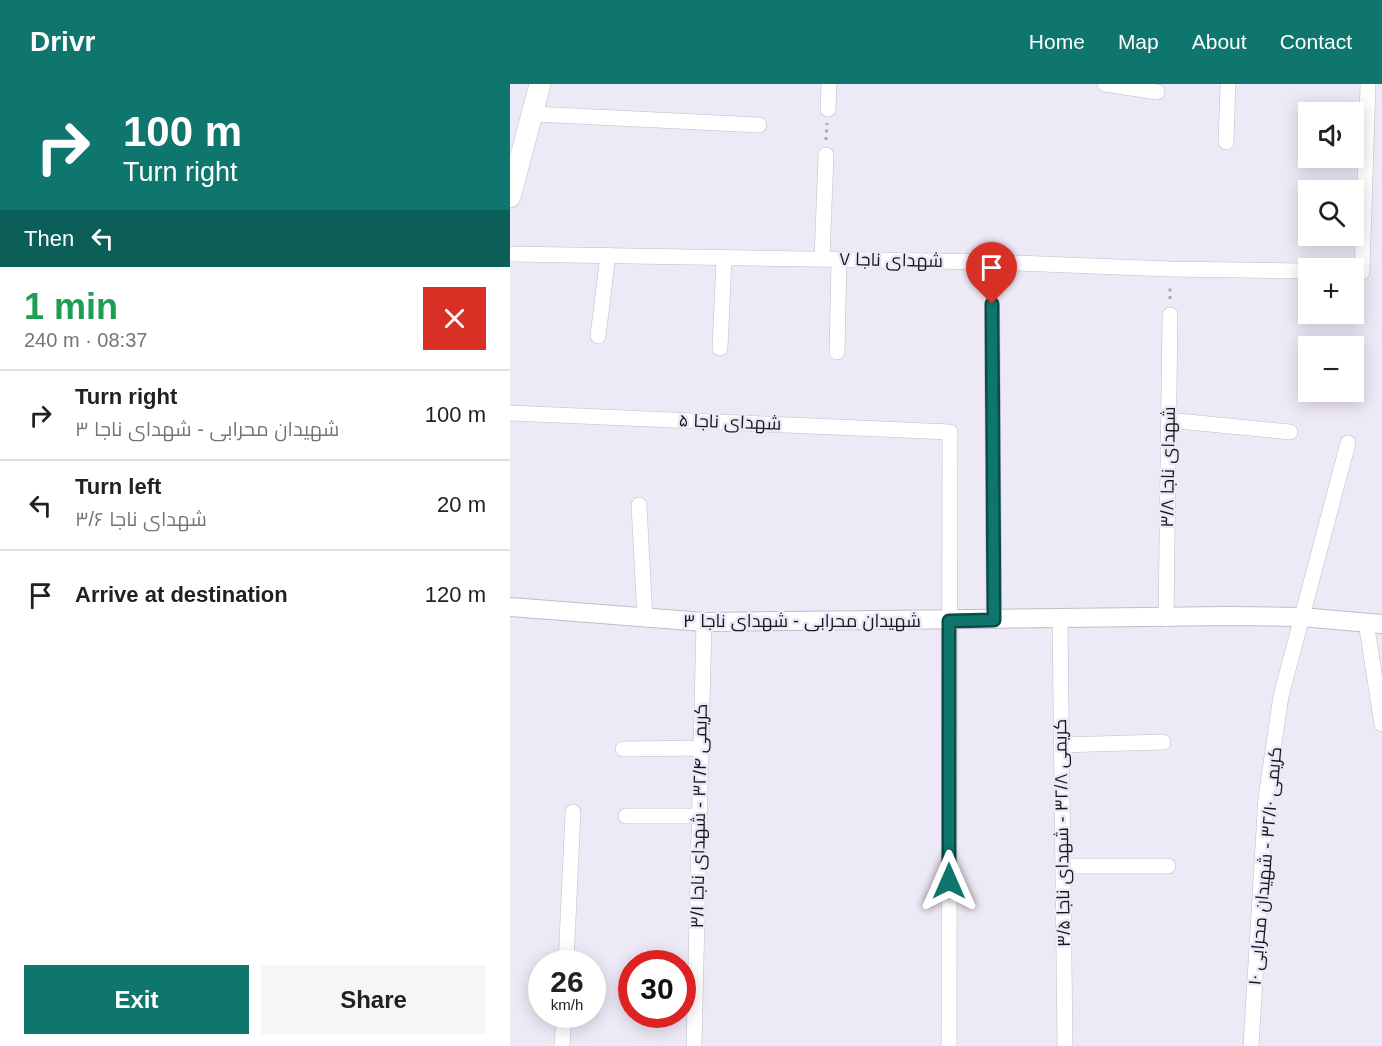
<!DOCTYPE html>
<html lang="en">
<head>
<meta charset="utf-8">
<style>
	body { margin:0; font-family:Helvetica,Cairo,sans-serif; background:#f6f6f6; color:#202124; height:100vh; display:flex; flex-direction:column; font-size:22px; white-space:nowrap }
	* { box-sizing:border-box; margin:0 }
	p { font-size:20px; color:#757577 }
	.icon { flex:none; width:33px; height:33px; fill:none; stroke:currentColor; stroke-width:2; stroke-linecap:round; stroke-linejoin:round }
	.map { position:relative; flex:1; overflow:hidden }
	.sheet { display:flex; flex-direction:column; background:#fff; width:510px }
	.sheet>* { flex:none }
	.guide { background:#0f766e; color:#fff; overflow:hidden }
	.buttons { position:absolute; left:788px; top:18px; display:grid; gap:12px }
	.buttons a { display:grid; place-items:center; width:66px; height:66px; border-radius:0px; background:#fff; box-shadow:0 3px 15px #0003; font-size:30px }
	.speed { position:absolute; left:18px; top:866px; display:flex; gap:12px; font-size:30px; font-weight:700; text-align:center }
	.speed>* { display:grid; place-content:center; width:78px; height:78px; border-radius:50%; background:#fff; box-shadow:0 3px 15px #0003; line-height:1 }
	.speed small { font-size:15px; font-weight:400 }
	.speed .limit { border:9px solid #d22; background:#fff; color:#111 }
	.pin { position:absolute; display:grid; place-items:center; width:51px; height:51px; color:#fff; margin:-62px -26px; border-radius:50% 50% 50% 0; rotate:-45deg; box-shadow:0 0 6px #0007 }
	.pin .icon { rotate:45deg }
	.me { position:absolute; width:66px; margin:-33px; rotate:0deg; stroke-linejoin:round; filter:drop-shadow(0 0 4px #0008) }
	.turn { display:flex; align-items:center; gap:21px; height:126px; padding:0 24px; font-size:27px }
	.turn .icon { width:78px; height:78px; stroke-width:2.5 }
	.turn b { display:block; font-size:42px; line-height:51px }
	.then { display:flex; align-items:center; height:57px; padding:0 24px; background:#0003; gap:12px; font-size:22px }
	.round { display:grid; place-items:center; flex:none; width:63px; height:63px; border-radius:0px; background:#f6f6f6 }
	.head { display:flex; align-items:center; justify-content:space-between; height:102px; padding:0 24px }
	h1 { font-size:36px; font-weight:800; line-height:45px; color:#1e9e55 }
	.button { display:flex; gap:12px; margin-top:auto; padding:12px 24px }
	.button a { flex:1; height:69px; border-radius:0px; background:#0f766e; color:#fff; font-size:24px; font-weight:800; line-height:69px; text-align:center }
	.button a+a { background:#f6f6f6; color:#202124 }
	ul { padding:0; list-style:none }
	li { display:flex; align-items:center; gap:18px; height:90px; padding:0 24px; border-top:2px solid #e0e0e0 }
	li div { flex:1 }
	li b { display:block; font-size:22px }
	li em { font-style:normal }
	header { display:flex; align-items:center; gap:36px; box-sizing:border-box; height:84px; padding:0 30px; background:#0f766e; color:#fff }
	header strong { font-size:28px }
	nav { display:flex; gap:33px; margin-inline-start:auto; font-size:21px }
	main { display:flex; flex:1; min-height:0 }
	.map>svg:first-child { display:block }
	.lines { fill:none; stroke-linecap:round; stroke-linejoin:round }
	.minor-casing { stroke:#c1bcc8; stroke-width:16 }
	.tertiary-casing { stroke:#c1bcc8; stroke-width:20 }
	.secondary-casing { stroke:#c1bcc8; stroke-width:22 }
	.path { stroke:#aca8b3; stroke-width:3; stroke-dasharray:3 4.5; stroke-linecap:butt }
	.minor { stroke:#fff; stroke-width:15 }
	.tertiary { stroke:#fff; stroke-width:18 }
	.secondary { stroke:#fff; stroke-width:21 }
	.route-casing { stroke:#0a4d48; stroke-width:15 }
	.route { stroke:#0f766e; stroke-width:10 }
	.labels { text-anchor:middle; stroke-width:5; stroke-linejoin:round; paint-order:stroke }
	.street-label { font-size:18px; fill:#18161b; stroke:#eee9f6 }
</style>
</head>
<body>
<header>
<strong>Drivr</strong>
<nav><a>Home</a><a>Map</a><a>About</a><a>Contact</a></nav>
</header>
<main>
<section class="sheet">
<div class="guide">
<div class="turn"><svg class="icon" aria-label="right" viewBox="0 0 24 24"><path d="M7 20v-9h11M14 6l5 5-5 5"/></svg><div><b>100 m</b>Turn right</div></div>
<div class="then">Then<svg class="icon" aria-label="left" viewBox="0 0 24 24"><path d="M17 20v-9H6M10 6l-5 5 5 5"/></svg></div>
</div>
<div class="head"><div><h1>1 min</h1><p>240 m · 08:37</p></div><a class="round" style="background:#d93025;color:#fff"><svg class="icon" aria-label="close" viewBox="0 0 24 24"><path d="M6 6l12 12M18 6L6 18"/></svg></a></div>
<ul>
<li><svg class="icon" aria-label="right" viewBox="0 0 24 24"><path d="M7 20v-9h11M14 6l5 5-5 5"/></svg><div><b>Turn right</b><p>شهیدان محرابی - شهدای ناجا ۳</p></div><em>100 m</em></li>
<li><svg class="icon" aria-label="left" viewBox="0 0 24 24"><path d="M17 20v-9H6M10 6l-5 5 5 5"/></svg><div><b>Turn left</b><p>شهدای ناجا ۳/۶</p></div><em>20 m</em></li>
<li><svg class="icon" aria-label="arrive" viewBox="0 0 24 24"><path d="M6 21V4h12l-3 4 3 4H6"/></svg><div><b>Arrive at destination</b></div><em>120 m</em></li>
</ul>
<div class="button"><a>Exit</a><a>Share</a></div>
</section>
<div class="map">
<svg width="872" height="962" viewBox="0 0 872 962">
	<rect width="100%" height="100%" fill="#eee9f6"/>
	<g class="lines">
		<g class="minor-casing">
			<path id="minor" d="M595 0 647 8
				M318 25 319 0
				M24 30 249 41
				M716 58 718 0
				M0 170 482 178 660 185 798 187
				M312 175 316 71
				M843 188H852L858 0
				M482 220 484 536
				M88 252 98 171
				M210 264 214 174
				M327 268 329 176
				M0 329 440 348 439 962
				M658 336 780 348
				M129 421 135 535
				M656 535 660 231
				M550 536 555 962
				M856 538 872 640
				M551 661 653 658
				M113 665 191 664
				M116 732H189
				M552 782H658
				M56 879 63 728
				M52 962 54 930
				M184 962 194 538
				M741 962 756 713 771 612 838 359"/>
		</g>
		<g class="tertiary-casing">
			<path id="tertiary" d="M0 523 194 538 719 532 791 533 872 540"/>
		</g>
		<g class="secondary-casing">
			<path id="secondary" d="M0 113 30 0"/>
		</g>
		<path class="path" d="M316 56 317 39
			M482 192V206
			M660 215V200"/>
		<use href="#minor" class="minor"/>
		<use href="#tertiary" class="tertiary"/>
		<use href="#secondary" class="secondary"/>
	</g>
	<g class="lines">
		<g class="route-casing">
			<path id="route" d="M439 797V537L484 536 482 220"/>
		</g>
		<use href="#route" class="route"/>
	</g>
	<g class="labels">
		<g class="street-label">
			<text transform="translate(381 176) rotate(1)" y="6">شهدای ناجا ۷</text>
			<text transform="translate(220 338) rotate(2)" y="6">شهدای ناجا ۵</text>
			<text transform="translate(658 383) rotate(-89)" y="6">شهدای ناجا ۳/۸</text>
			<text x="292" y="543">شهیدان محرابی - شهدای ناجا ۳</text>
			<text transform="translate(189 732) rotate(-89)" y="6">کریمی ۳۲/۴ - شهدای ناجا ۳/۱</text>
			<text transform="translate(552 749) rotate(-91)" y="6">کریمی ۳۲/۸ - شهدای ناجا ۳/۵</text>
			<text transform="translate(755 782) rotate(-85)" y="6">کریمی ۳۲/۱۰ - شهیدان محرابی ۱۰</text>
		</g>
	</g>
</svg>
<div class="buttons">
<a><svg class="icon" aria-label="sound" viewBox="0 0 24 24"><path d="M4 9h4l5-4v14l-5-4H4zM17 9q2 3 0 6"/></svg></a>
<a><svg class="icon" aria-label="search" viewBox="0 0 24 24"><circle cx="10" cy="10" r="6"/><path d="M15 15l6 6"/></svg></a>
<a>+</a>
<a>−</a>
</div>
<div class="speed"><div>26<small>km/h</small></div><div class="limit">30</div></div>
<div class="pin" style="left:482px;top:220px;background:#d93025"><svg class="icon" aria-label="arrive" viewBox="0 0 24 24"><path d="M6 21V4h12l-3 4 3 4H6"/></svg></div>
<svg class="me" style="left:439px;top:797px" viewBox="-20 -20 40 40"><path d="M0-17L14 15 0 8-14 15z" fill="#0f766e" stroke="#fff" stroke-width="4"/></svg>
</div>
</main>
</body>
</html>
